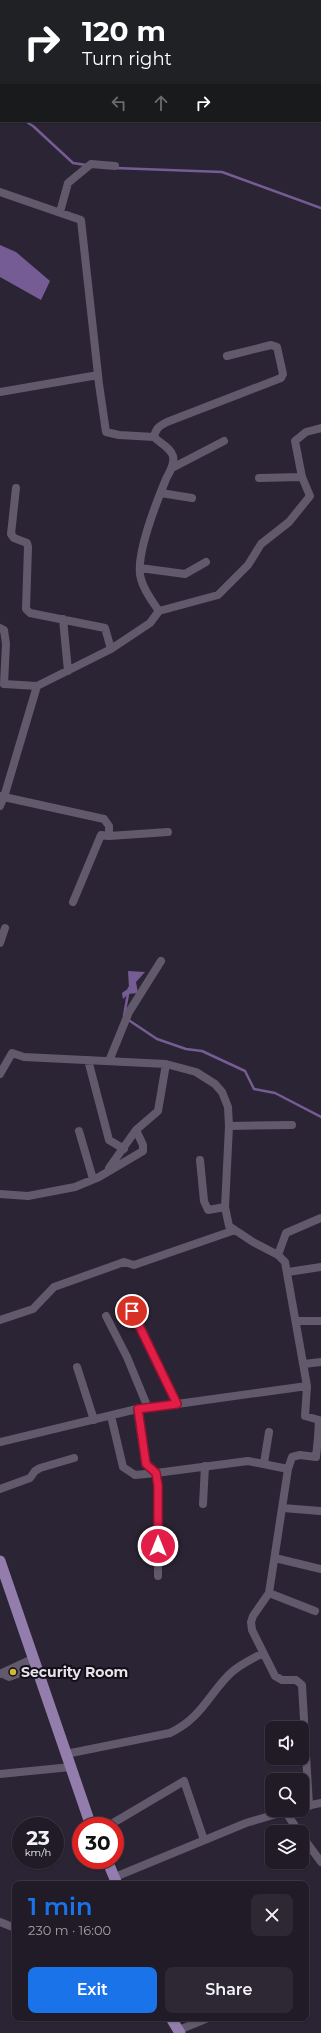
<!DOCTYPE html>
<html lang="en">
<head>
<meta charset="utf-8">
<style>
	body { margin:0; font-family:Montserrat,sans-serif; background:#2d2833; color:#f1f3f6; height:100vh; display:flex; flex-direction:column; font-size:15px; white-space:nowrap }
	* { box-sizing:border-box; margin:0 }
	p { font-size:13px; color:#a2a1a7 }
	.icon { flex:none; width:22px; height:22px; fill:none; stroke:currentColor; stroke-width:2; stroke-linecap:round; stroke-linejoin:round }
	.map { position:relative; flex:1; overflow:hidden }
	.panel { position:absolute; left:12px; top:1881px; width:297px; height:140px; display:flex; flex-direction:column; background:#201b27; border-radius:8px; box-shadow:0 1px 3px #0004,0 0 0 1px #3d3944 }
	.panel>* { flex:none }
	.hud { position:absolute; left:0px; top:0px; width:321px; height:122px; box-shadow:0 1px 3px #0004,0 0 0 1px #3d3944; background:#202124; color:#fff; overflow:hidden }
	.buttons { position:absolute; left:265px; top:1721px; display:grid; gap:8px }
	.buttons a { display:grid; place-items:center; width:44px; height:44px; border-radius:8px; background:#201b27; box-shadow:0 1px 3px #0004,0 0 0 1px #3d3944; font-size:20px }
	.speed { position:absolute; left:12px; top:1817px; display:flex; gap:8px; font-size:20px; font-weight:700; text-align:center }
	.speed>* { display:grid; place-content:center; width:52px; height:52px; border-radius:50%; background:#201b27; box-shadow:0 1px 3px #0004,0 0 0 1px #3d3944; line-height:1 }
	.speed small { font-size:10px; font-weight:400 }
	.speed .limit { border:6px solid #d22; background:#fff; color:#111 }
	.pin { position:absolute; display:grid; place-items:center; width:34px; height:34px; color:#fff; margin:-17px; border:2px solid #fff; border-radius:50%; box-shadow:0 1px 4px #0007 }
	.me { position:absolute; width:44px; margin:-22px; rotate:0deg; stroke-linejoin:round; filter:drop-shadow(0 0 3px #0008) }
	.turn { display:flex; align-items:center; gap:14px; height:84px; padding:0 16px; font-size:18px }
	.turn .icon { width:52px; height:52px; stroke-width:2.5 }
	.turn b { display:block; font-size:28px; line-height:34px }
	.lanes { display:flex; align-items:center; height:38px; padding:0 16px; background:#0003; justify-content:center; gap:20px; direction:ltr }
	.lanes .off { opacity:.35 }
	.round { display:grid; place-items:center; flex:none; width:42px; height:42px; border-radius:8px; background:#2d2833 }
	.head { display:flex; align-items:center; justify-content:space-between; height:68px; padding:0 16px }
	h1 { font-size:24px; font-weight:600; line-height:30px; color:#1a73e8 }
	.cta { display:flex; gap:8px; margin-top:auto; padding:8px 16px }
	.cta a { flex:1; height:46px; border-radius:8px; background:#1a73e8; color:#fff; font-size:16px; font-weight:600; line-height:46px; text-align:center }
	.cta a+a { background:#2d2833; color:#f1f3f6 }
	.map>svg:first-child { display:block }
	.water { fill:#765c94 }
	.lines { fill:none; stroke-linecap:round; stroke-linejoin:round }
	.stream { stroke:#765c94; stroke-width:2.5 }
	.minor { stroke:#625a6c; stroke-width:8 }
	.major { stroke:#927dac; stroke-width:11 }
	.route-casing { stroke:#92132f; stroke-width:10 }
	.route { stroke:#e11d48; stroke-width:7 }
	.poi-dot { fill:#d4b635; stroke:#120f16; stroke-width:1.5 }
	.labels { text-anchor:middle; stroke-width:4; stroke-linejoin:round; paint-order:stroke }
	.poi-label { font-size:14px; font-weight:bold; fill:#e6e1ec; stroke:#120f16; text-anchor:start }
</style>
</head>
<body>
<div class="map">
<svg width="321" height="2033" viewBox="0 0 321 2033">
	<rect width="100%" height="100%" fill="#2b2434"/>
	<path class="water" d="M0 245 16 252 50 281 41 300 0 277Z
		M128 971 145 972 136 982 138 993 128 994 123 999 122 993 129 988Z"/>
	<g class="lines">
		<path class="stream" d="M0 107H1
			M25 121 33 126 73 163 86 165
			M115 168 222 172 321 208
			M124 1016 129 988
			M127 1019 157 1039 186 1049 202 1051 245 1071 254 1089 275 1093 321 1117"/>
		<path class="minor" d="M224 1 227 0
			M276 1V0
			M0 192 81 220 99 384 106 432 119 435 154 437
			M60 212 68 183 91 164 115 166
			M0 392 98 375
			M172 468 224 441
			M259 478 302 477
			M16 488 11 534 14 538 27 543 28 547 26 609 30 613 105 628 111 649
			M161 493 192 498
			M140 568 185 574 206 562
			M159 611C152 601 144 591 141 579 134 557 157 501 166 479 169 473 175 464 173 456 170 447 161 444 154 437 156 428 159 426 167 422L281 378 283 374 277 347 271 345 227 356
			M63 619 68 671
			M0 628 4 630 6 644 4 684 37 686
			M0 796 4 797 37 686 111 649 150 623 159 611 218 595 248 565 261 544 289 522 310 496 302 477 295 441 306 432 321 428
			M0 806 4 797 104 819 109 826V836L168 832
			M73 902 101 835 109 836
			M0 943 5 928
			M88 1060 109 1140 124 1149
			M109 1061 129 1012 161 961
			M0 1074 12 1053 24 1057 166 1064 196 1072 215 1084 222 1092 228 1107 229 1126 225 1207 229 1226 253 1242 278 1255 285 1262 307 1386 305 1416 319 1420 318 1438
			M229 1126 292 1125
			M79 1131 93 1179
			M200 1160 204 1201 208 1210 225 1207
			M109 1168 136 1130
			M0 1194 28 1196 75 1187 99 1177 143 1151V1145L136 1130 158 1111 166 1064
			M278 1255 286 1233 321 1218
			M288 1272 321 1267
			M106 1316 127 1357 148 1408
			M0 1320 33 1309 54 1287 124 1262 134 1265 235 1230
			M297 1321H321
			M304 1364 321 1362
			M77 1367 94 1420
			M177 1404 307 1386
			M137 1409 146 1464 156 1473
			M111 1416 123 1467 135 1475 156 1473
			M0 1442 137 1409 177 1404 133 1311
			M264 1463 269 1432
			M288 1469 292 1457 300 1455 316 1457 318 1438H321
			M0 1489 30 1478 35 1471 40 1468 74 1458
			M203 1504 205 1466
			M283 1508 320 1511
			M275 1558 321 1569
			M158 1576V1486L156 1473 248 1461 288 1469 269 1593 253 1616 251 1622 252 1630 275 1676 282 1680H296L302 1685 309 1806
			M269 1593 315 1611
			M0 1674 34 1658
			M3 1674 9 1677 37 1667
			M66 1754 170 1733C198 1720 206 1700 225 1679 235 1667 250 1660 263 1653
			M0 1774 71 1767
			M302 1807 321 1803
			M285 1811 299 1832
			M108 1826 184 1781 204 1840
			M302 1836 321 1862
			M115 1877 246 1823 290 1810
			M0 1922 15 1928
			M179 2030 208 2018"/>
		<path class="major" d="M0 1561 91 1826
			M107 1860 117 1884
			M171 2018 180 2033"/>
	</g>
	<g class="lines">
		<g class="route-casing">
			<path id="route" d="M132 1311 177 1404 138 1409 146 1464 156 1473 158 1486V1546"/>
		</g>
		<use href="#route" class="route"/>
	</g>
	<circle class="poi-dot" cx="13" cy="1672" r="4"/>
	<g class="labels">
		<g class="poi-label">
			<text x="21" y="1677">Security Room</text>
		</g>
	</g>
</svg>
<div class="buttons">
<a><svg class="icon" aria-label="sound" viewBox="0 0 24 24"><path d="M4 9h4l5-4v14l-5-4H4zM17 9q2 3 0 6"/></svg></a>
<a><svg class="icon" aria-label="search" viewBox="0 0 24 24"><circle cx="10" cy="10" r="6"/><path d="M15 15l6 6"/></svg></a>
<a><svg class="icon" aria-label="layers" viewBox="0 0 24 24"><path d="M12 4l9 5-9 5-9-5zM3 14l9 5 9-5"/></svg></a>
</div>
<div class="speed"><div>23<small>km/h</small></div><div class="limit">30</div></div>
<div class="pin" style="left:132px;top:1311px;background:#d93025"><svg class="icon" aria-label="arrive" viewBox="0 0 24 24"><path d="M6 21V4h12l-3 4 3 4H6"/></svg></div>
<svg class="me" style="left:158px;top:1546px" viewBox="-20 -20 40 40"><circle r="17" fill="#e11d48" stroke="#fff" stroke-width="3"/><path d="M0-11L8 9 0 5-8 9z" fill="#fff"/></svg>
<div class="hud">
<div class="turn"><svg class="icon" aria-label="right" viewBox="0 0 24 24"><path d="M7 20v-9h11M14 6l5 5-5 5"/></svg><div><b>120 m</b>Turn right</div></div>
<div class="lanes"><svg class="icon off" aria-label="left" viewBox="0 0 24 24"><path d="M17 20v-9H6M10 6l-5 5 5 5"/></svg><svg class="icon off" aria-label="ahead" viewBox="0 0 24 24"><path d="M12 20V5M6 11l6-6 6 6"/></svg><svg class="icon" aria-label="right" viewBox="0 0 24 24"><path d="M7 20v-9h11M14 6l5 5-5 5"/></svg></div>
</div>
<section class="panel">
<div class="head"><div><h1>1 min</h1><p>230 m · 16:00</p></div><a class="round"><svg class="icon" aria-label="close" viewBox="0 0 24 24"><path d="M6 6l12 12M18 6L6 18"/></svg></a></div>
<div class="cta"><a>Exit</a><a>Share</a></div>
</section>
</div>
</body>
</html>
